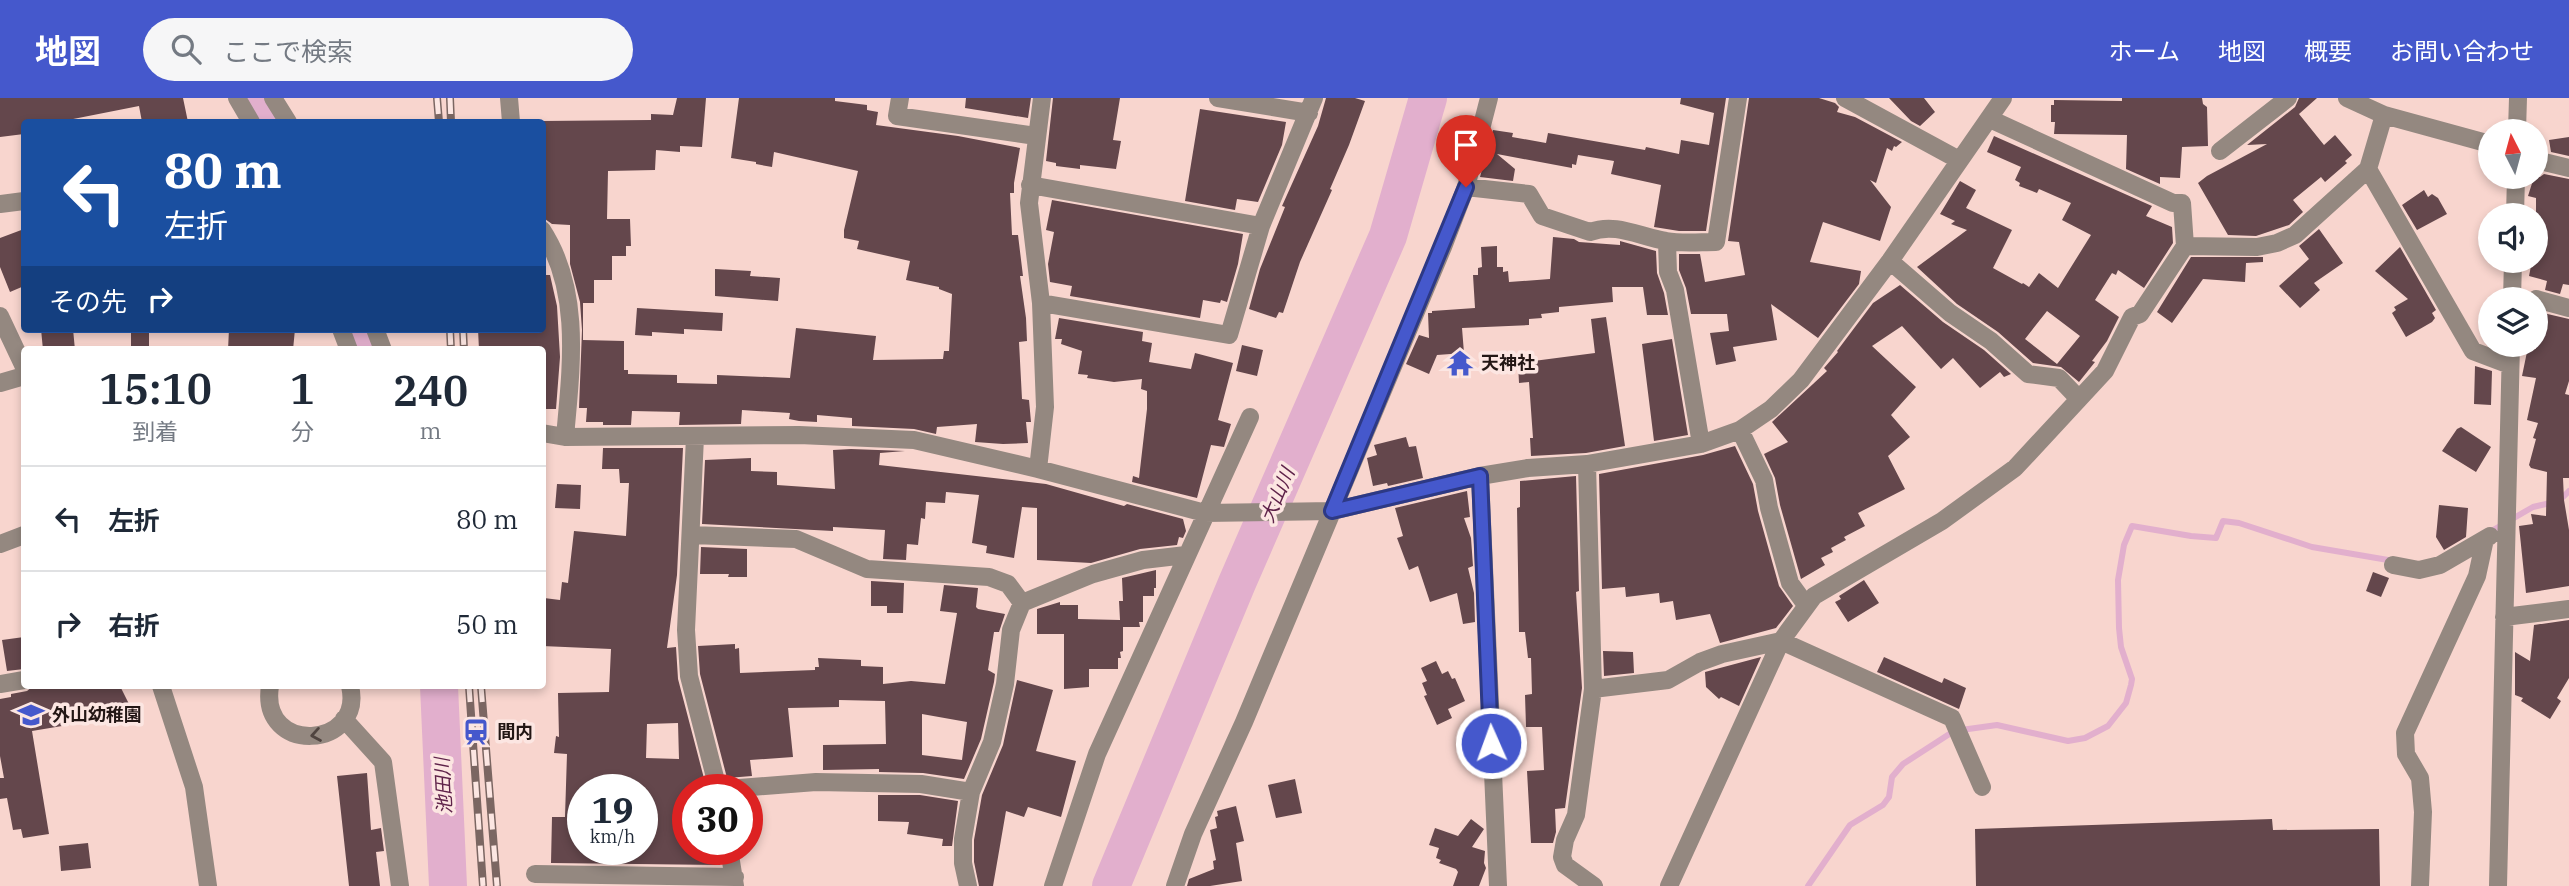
<!DOCTYPE html>
<html lang="ja">
<head>
<meta charset="utf-8">
<style>
	body { margin:0; font-family:"IBM Plex Serif","Noto Sans JP",serif; background:#f6f6f7; color:#1f2937; height:100vh; display:flex; flex-direction:column; font-size:26px; white-space:nowrap }
	* { box-sizing:border-box; margin:0 }
	p { font-size:23px; color:#747a83 }
	.icon { flex:none; width:38px; height:38px; fill:none; stroke:currentColor; stroke-width:2; stroke-linecap:round; stroke-linejoin:round }
	.map { position:relative; flex:1; overflow:hidden }
	.sheet { position:absolute; left:21px; top:248px; width:525px; height:343px; display:flex; flex-direction:column; background:#fff; border-radius:7px; box-shadow:0 4px 10px #0003 }
	.sheet>* { flex:none }
	.guide { position:absolute; left:21px; top:21px; width:525px; height:214px; border-radius:7px; box-shadow:0 4px 10px #0003; background:#1a4fa0; color:#fff; overflow:hidden }
	.needle { width:46px; rotate:354deg }
	.fabs { position:absolute; left:2478px; top:21px; display:grid; gap:14px }
	.fabs a { display:grid; place-items:center; width:70px; height:70px; border-radius:50%; background:#fff; box-shadow:0 4px 10px #0003; font-size:35px }
	.speed { position:absolute; left:567px; top:676px; display:flex; gap:14px; font-size:35px; font-weight:700; text-align:center }
	.speed>* { display:grid; place-content:center; width:91px; height:91px; border-radius:50%; background:#fff; box-shadow:0 4px 10px #0003; line-height:1 }
	.speed small { font-size:18px; font-weight:400 }
	.speed .limit { border:10px solid #d22; background:#fff; color:#111 }
	.pin { position:absolute; display:grid; place-items:center; width:60px; height:60px; color:#fff; margin:-72px -30px; border-radius:50% 50% 50% 0; rotate:-45deg; box-shadow:0 0 7px #0007 }
	.pin .icon { rotate:45deg }
	.me { position:absolute; width:77px; margin:-38px; rotate:358deg; stroke-linejoin:round; filter:drop-shadow(0 0 5px #0008) }
	.turn { display:flex; align-items:center; gap:24px; height:147px; padding:0 28px; font-size:32px }
	.turn .icon { width:91px; height:91px; stroke-width:2.5 }
	.turn b { display:block; font-size:49px; line-height:60px }
	.then { display:flex; align-items:center; height:66px; padding:0 28px; background:#0003; gap:14px; font-size:26px }
	.eta { display:flex; justify-content:space-evenly; align-items:center; height:119px; text-align:center }
	.eta b { font-size:42px; font-weight:600; line-height:49px }
	ul { padding:0; list-style:none }
	li { display:flex; align-items:center; gap:21px; height:105px; padding:0 28px; border-top:2px solid #e0e1e3 }
	li div { flex:1 }
	li b { display:block; font-size:26px }
	li em { font-style:normal }
	header { display:flex; align-items:center; gap:42px; box-sizing:border-box; height:98px; padding:0 35px; background:#4558cc; color:#fff }
	header strong { font-size:33px }
	nav { display:flex; gap:38px; margin-inline-start:auto; font-size:24px }
	.search { width:490px; height:63px; background:#f6f6f7; display:flex; align-items:center; gap:18px; box-sizing:border-box; padding:0 24px; border-radius:38px; color:#747a83; font-size:26px }
	.map>svg:first-child { display:block }
	.lines { fill:none; stroke-linecap:round; stroke-linejoin:round }
	.stream { stroke:#e2afcd; stroke-width:6 }
	.river { stroke:#e2afcd; stroke-width:38 }
	.building { fill:#64474c; fill-rule:evenodd }
	.minor { stroke:#948880; stroke-width:18 }
	.tertiary { stroke:#948880; stroke-width:18 }
	.rail-casing { stroke:#7b6662; stroke-width:8 }
	.rail { stroke:#fce6e2; stroke-width:5; stroke-dasharray:16; stroke-linecap:butt }
	.oneway { stroke:#504440 }
	.route-casing { stroke:#2d3985; stroke-width:18 }
	.route { stroke:#4558cc; stroke-width:12 }
	.labels { text-anchor:middle; stroke-width:7; stroke-linejoin:round; paint-order:stroke }
	.poi-label { font-size:18px; font-weight:bold; fill:#231715; stroke:#fce6e2; text-anchor:start }
	.water-label { font-size:19px; font-style:italic; fill:#5f234a; stroke:#fce6e2 }
</style>
</head>
<body>
<header>
<strong>地図</strong>
<div class="search"><svg class="icon" aria-label="search" viewBox="0 0 24 24"><circle cx="10" cy="10" r="6"/><path d="M15 15l6 6"/></svg>ここで検索</div>
<nav><a>ホーム</a><a>地図</a><a>概要</a><a>お問い合わせ</a></nav>
</header>
<div class="map">
<svg width="2569" height="788" viewBox="0 0 2569 788">
	<rect width="100%" height="100%" fill="#f8d5ce"/>
	<g class="lines">
		<path class="stream" d="M2488 435 2533 409 2559 403 2569 393
			M1808 788 1850 727 1883 707 1889 699 1892 679 1903 666 1954 633 1997 627 2068 643 2085 640 2108 628 2126 605 2131 587 2132 581 2121 549 2119 530 2118 482 2124 447 2132 428 2191 438 2216 440 2223 423 2239 425 2312 449 2394 463"/>
		<path class="river" d="M261 0 275 24
			M362 231 370 252
			M439 588 448 788
			M1111 788 1237 485 1388 138 1428 0"/>
	</g>
	<path class="building" d="M0 0H183L188 24H142L139 8 58 24H24V36L0 39Z
		M677 0H706L702 49 680 48V54L656 52 655 72 608 73 607 121H630L631 148H626V158H612V182H594V205H583V242L624 243V272H628V276L677 277V285L717 286V277L790 280 796 230 876 238 873 262 943 261 944 253H949L952 196 939 191V189L906 182 910 163 857 151 859 143 844 140V132L858 73 774 54 772 69 756 66V64L731 60 739 0H835V3L867 7V12L878 14 876 27 958 38 1020 50 1014 85V95H1010L1012 137H1018L1023 178H1020L1026 220 1027 243 1019 244 1022 301 1029 302 1031 324H1026L1028 345 1003 346 975 344 977 326 937 329 936 336 914 331 852 328V320L817 317V324L799 323 789 321 790 315 742 312 741 326 679 327 680 314 632 313 631 327H603V324H586L587 310H579L582 232 580 204 570 166V127L552 126 545 121V108L542 105V23L651 22V16L673 17Z
		M966 0H1031L1028 20 965 10Z
		M1053 0H1120L1113 42 1121 43 1116 71 1080 67V71L1056 68V65L1046 63Z
		M1326 0H1355L1365 3 1349 47 1330 91 1332 92 1300 164 1283 215 1279 214 1276 220 1249 211 1260 171 1285 109 1282 108 1318 28Z
		M1681 0H1726L1706 133H1679L1654 129 1661 87 1611 76 1614 63 1578 57 1576 67 1572 66V70L1497 56 1515 71 1513 83 1480 79 1493 32 1513 35 1512 39 1546 45 1548 35 1645 52 1646 49 1679 56 1681 42 1709 47 1714 15 1680 6Z
		M1749 0H1819L1835 5 1839 9 1837 14 1855 19 1902 44 1896 49 1894 48 1892 53 1887 50 1876 85 1870 82 1891 109 1880 143 1823 124 1810 164 1861 173 1859 186 1818 240 1771 206 1777 242 1733 249 1736 263 1716 267 1710 235 1729 233 1727 216H1691L1686 190 1679 172V156H1700L1705 184 1745 177 1739 144 1728 143Z
		M1889 0H1924L1935 14 1920 28 1911 23Z
		M2122 0H2202L2203 6 2207 9 2208 48 2182 49 2180 80 2160 79V86L2126 71 2127 37 2054 36 2055 24H2051V7H2054V2L2122 3Z
		M2299 0H2317L2299 16 2324 47 2335 37 2352 57 2345 63 2347 65 2325 84 2321 79 2293 102 2303 114 2289 127 2256 138 2228 137 2198 85 2207 78 2267 46 2247 47 2295 9Z
		M1200 11 1286 24 1282 47 1258 104 1237 101 1235 112 1185 103Z
		M1994 38 2152 108 2146 118 2172 129 2173 145 2144 190 2118 172 2116 177 2112 175 2095 202 2119 219 2107 243 2092 263 2095 264 2079 284 2061 269 2033 265 1998 234 1957 206 1917 169 1967 132 1951 126 1955 123 1940 116 1960 83 1976 92 1966 110 2012 132 1993 170 2022 186 2023 185 2029 189 2039 175 2058 190 2091 137 2062 122 2071 105 2039 91 2037 95 2019 88 2020 85 2015 82 2021 69 1987 54ZM2047 213 2080 238 2057 266 2025 241Z
		M2569 39V58L2551 54 2549 42Z
		M2544 76 2569 81V187L2563 186 2560 196 2545 192 2547 183 2529 178 2532 163H2536V100L2528 98 2534 79H2540Z
		M2424 92 2428 99 2432 96 2438 100 2447 116 2417 132 2402 107Z
		M1052 102 1243 136 1238 166 1227 204 1221 202 1220 205 1203 202 1200 220 1070 198 1072 188 1050 184 1048 166 1054 134 1046 132Z
		M24 131V188L10 194 0 169V140Z
		M2319 131 2343 165 2314 185 2320 192 2300 210 2279 188 2309 161 2299 148Z
		M1553 139 1574 141 1579 144 1620 147V143L1656 153 1657 175 1664 195 1668 217H1647L1643 189H1612L1613 204 1559 209V214L1541 216 1542 220 1529 221V227L1462 230 1464 255 1437 257 1429 276 1406 266 1419 237 1429 240 1428 215H1432V213L1475 210 1473 177H1478V170L1482 169 1481 149 1497 148V169H1503V174L1508 173 1509 184 1550 181Z
		M2400 149 2436 212 2432 215 2435 220 2432 224 2406 239 2392 215 2396 212 2394 209 2408 201 2375 173Z
		M2191 159H2263V164L2246 165 2245 184 2203 181 2172 225 2157 214Z
		M715 171 751 173 750 178 780 180 778 203 715 198Z
		M542 177H550L557 208 560 259 556 311H542V251L479 252 478 231H542Z
		M1900 187 1943 224 1984 252 2011 276 2004 279 2000 274 1980 290 1953 260 1941 271 1902 228 1872 248 1916 289 1891 317 1910 339 1888 358 1905 391 1858 415 1865 428 1844 439 1846 442 1831 450 1833 454 1821 460 1825 467 1801 481 1780 407 1775 380 1764 356 1788 344 1772 324 1827 273 1824 270 1838 254 1837 253 1873 205Z
		M637 210 723 215 722 233 684 231V236L652 234V238L635 237Z
		M2539 214 2569 221V283L2565 296 2569 297V380H2563L2564 402 2569 432V488L2526 495 2519 428 2533 426 2531 416 2546 418 2547 374 2531 370 2529 367 2536 341 2533 340 2538 325 2527 322 2536 280 2522 278 2528 249 2536 251V248L2533 247H2536V215Z
		M1606 219 1625 348 1586 355 1531 358 1530 340H1533L1529 284 1519 285 1518 265 1595 255 1591 221Z
		M1059 220 1143 234 1142 243 1152 245 1149 264 1191 271 1195 255 1233 265 1218 322 1231 326 1224 349 1211 347 1197 400 1132 384 1133 378 1139 380 1147 311V293L1141 291 1142 281 1114 284 1087 280 1088 277 1078 276 1082 253 1061 246 1062 241H1055Z
		M41 231H73L75 252H43Z
		M131 231H149V252H131Z
		M229 231H295L293 252H228Z
		M1672 241 1688 337 1654 343 1642 246Z
		M1242 247 1263 252 1257 278 1236 273Z
		M2475 268 2492 273 2491 307 2474 306Z
		M2461 329 2491 349 2476 374 2442 353 2457 331Z
		M1406 339 1409 349 1416 348 1423 380 1388 388 1387 385 1373 388 1367 360 1377 357 1374 347Z
		M1735 348 1753 386 1758 413 1779 488 1793 508 1776 530 1720 545 1710 516 1676 522 1673 503 1660 505 1659 495 1626 499 1625 489 1602 491 1599 376 1703 357Z
		M603 350H683L677 477 667 550 676 549 678 581 706 688 688 691V751H718L720 767 551 765 552 719H565L567 656 554 655 556 638 559 639 558 595 609 594 611 551 542 548 544 500 560 502 562 484 568 485 574 433 626 438 629 385H620L619 371H602ZM678 625 679 661 646 660 647 626ZM583 691H642V751H583Z
		M851 351 905 353 880 355 879 367 1046 386 1124 408 1127 406 1183 421 1186 433 1183 440 1179 439 1177 447 1140 451 1091 465 1037 462V410L1022 409 1014 460 986 455 987 448 972 445 979 397 946 394 945 405 926 404 925 421 921 420 918 447 907 446 906 462 883 461 885 432 833 429V433L702 426 705 362 751 360V373L777 374V387L835 391 833 352Z
		M1576 378 1579 493 1576 494 1582 590 1565 710 1555 711 1556 734 1553 745H1531L1527 673 1544 672 1542 629H1526L1525 597 1532 596 1531 560H1528L1525 534H1519L1517 410 1520 409V383Z
		M557 386 581 387 580 411 555 410Z
		M1467 393 1470 419 1464 420 1471 440 1473 468 1468 470 1474 495 1475 524 1463 526 1457 495 1430 504 1418 468 1409 472 1397 440 1403 438 1395 410Z
		M2439 407 2468 410 2466 439 2444 452 2436 439Z
		M701 449 747 451V479H728L729 476H700Z
		M1156 472V490H1154V498H1143V524H1139L1140 529H1123V553L1120 554 1121 560H1118V571H1089V589L1064 591V536H1037V511L1060 504V507H1078V521L1120 522 1119 503H1123L1122 480Z
		M2373 474 2389 480 2381 499 2366 493Z
		M1864 482 1879 505 1848 524 1835 504 1841 501 1839 498Z
		M871 483 904 485 903 515H887V508H871Z
		M944 487 978 490 976 509 978 511 1005 516 999 534H994L988 572 995 576 994 584 981 641 964 681 923 675 879 674V671L823 672V647L886 646 885 603 839 602V609L788 610 793 659 750 662 752 678 727 680 700 576 698 548 735 546V551L739 550 740 575 815 572V569H819L818 560 861 562V568L883 569V586L911 583 945 586 957 515 940 513ZM922 616 967 624 962 662 922 657Z
		M2569 522V580L2557 600 2561 603 2550 621 2521 603 2523 600 2515 597V554L2530 563 2534 527Z
		M24 539V571L7 573 2 542Z
		M1603 553 1633 554 1634 575 1604 578Z
		M1761 559 1739 608 1721 599 1719 601 1706 589 1705 574Z
		M1884 559 1942 585 1944 580 1966 590 1959 611 1877 574Z
		M1436 563 1442 576 1448 573 1452 581 1455 580 1465 603 1448 611 1452 620 1437 627 1424 598 1427 597 1422 585 1427 583 1421 570Z
		M1017 582 1053 592 1036 653 1076 663 1061 719 1028 709 1024 719 1006 713 993 788H979L974 764V742L982 697 1003 647Z
		M33 588H120L131 610 121 612 122 618 32 633 49 736 23 740 21 731 13 732 7 700 0 701V680H4L0 658V601L11 599V596L27 593Z
		M367 675 371 732 381 730 384 753 376 754 380 788H349L337 678Z
		M1295 681 1302 715 1276 720 1268 687Z
		M878 697H920L958 703 952 748H942L943 741 907 736 909 724 878 723Z
		M1236 708 1244 743 1236 745 1242 783 1210 788H1187L1189 781 1214 771 1213 763 1216 762 1210 732 1217 730 1215 719 1218 718 1217 713Z
		M1471 721 1484 731 1472 749 1485 753 1484 765 1486 770 1479 788H1453L1458 774 1456 771 1439 765 1441 762 1436 760 1439 750 1429 747 1435 730 1458 738Z
		M2272 721 2273 732 2379 731 2380 788H1976L1975 731Z
		M88 745 91 770 61 773 59 748Z"/>
	<g class="lines">
		<path class="minor" d="M237 0 251 24
			M273 0 288 24
			M509 0 511 24
			M900 0 897 18 1036 38
			M1218 0 1309 15
			M1845 0 1959 62
			M2347 0 2384 17 2490 46
			M2517 33 2518 0
			M2220 53 2288 0
			M2536 62 2569 70
			M2368 71 2473 253 2510 267
			M1030 87 1261 128
			M1466 89 1529 96 1542 118 1590 134C1616 124 1640 139 1666 143 1682 146 1700 144 1716 144L1738 0
			M0 106 24 103
			M2515 117 2516 79
			M542 132C582 193 571 270 565 339
			M1667 144 1668 174 1675 192 1701 346
			M2185 148 2257 149 2277 145 2295 137 2368 71 2384 17
			M1890 163 1950 215 1991 243 2028 276 2059 280 2079 301
			M2512 201 2513 163
			M2536 201 2569 210
			M1041 205 1229 237 1261 128 1314 0
			M341 231 349 252
			M375 231 383 252
			M0 285 24 278
			M1740 332 1764 382 1769 410 1790 485 1806 507
			M542 335 565 339 799 337 914 342 1038 371 1205 415 1332 413 1480 378 1528 370 1587 366 1701 346 1740 332 1771 311 1801 282 1890 163 2003 0
			M695 339 686 532 689 578 718 691
			M1587 366 1593 591 1576 717 1565 742 1562 759 1565 767 1594 788
			M1038 371 1045 309 1041 205 1029 105 1042 0
			M1480 378 1498 788
			M692 437 796 441 867 471 989 479 1008 486 1022 505
			M0 446 24 437
			M2393 467 2419 472 2440 467 2490 438
			M2504 519 2569 511
			M0 586 24 582
			M270 588C259 658 365 651 350 588
			M1593 591 1668 582 1700 564 1722 556 1781 543 1952 620 1982 689
			M344 621 383 664 400 788
			M726 691 816 684 921 686 971 694
			M729 751 735 788
			M535 776 735 779
			M968 788 963 765V741L971 694 992 644 1005 586 1011 532 1022 505 1093 476 1143 462 1186 457
			M1053 788 1097 656 1250 319
			M1175 788 1193 736 1244 624 1443 149 1466 89 1489 0
			M1669 788 1781 543 1814 498 1942 423 2015 370 2105 273 2132 219 2140 216 2185 148 2182 105H2173L1990 21
			M2420 788 2423 714 2420 680 2406 656 2405 635 2477 478 2485 441
			M2498 788 2511 247"/>
		<path class="tertiary" d="M0 218 24 269
			M161 588 194 689 208 788"/>
		<g class="rail-casing">
			<path id="rail" d="M437 0 439 24
				M450 0 451 24
				M450 231 451 252
				M463 231 464 252
				M469 588 483 788
				M481 588 497 788"/>
		</g>
		<use href="#rail" class="rail"/>
	</g>
	<defs><path id="oneway-chevron" d="M-2-3.5L2.5 0L-2 3.5" fill="none" stroke-width="1.6" stroke-linecap="round" stroke-linejoin="round" transform="scale(1.75)"/></defs>
	<use class="oneway" href="#oneway-chevron" transform="translate(316 637) rotate(170)"/>
	<g class="lines">
		<g class="route-casing">
			<path id="route" d="M1466 89 1332 413 1480 378 1491 645"/>
		</g>
		<use href="#route" class="route"/>
	</g>
	<defs>
		<g id="temple-bare" transform="scale(2.1)"><path d="M0-6L5-2H3V0L6.5 2.5H4V6H1.5V3h-3V6H-4V2.5H-6.5L-3 0V-2H-5Z" fill="#4558cc" stroke="#fce6e2" stroke-width="2.5" paint-order="stroke"/></g>
		<g id="school-bare" transform="scale(2.1)"><path d="M0-5L7-2L0 1L-7-2ZM-4 1L0 2.5L4 1V4Q0 6-4 4Z" fill="#4558cc" stroke="#fce6e2" stroke-width="2.5" paint-order="stroke"/></g>
		<g id="station-bare" transform="scale(2.1)"><path d="M-3-6H3Q5-6 5-4V2Q5 4 3 4L4.5 6H3L1.5 4h-3L-3 6H-4.5L-3 4Q-5 4-5 2V-4Q-5-6-3-6ZM-3.5-4v3h7v-3ZM-3.5 1v1.5H-2V1ZM2 1v1.5H3.5V1Z" fill="#4558cc" stroke="#fce6e2" stroke-width="2.5" paint-order="stroke"/></g>
	</defs>
	<g fill-rule="evenodd">
		<use href="#temple-bare" x="1460" y="265"/>
		<use href="#school-bare" x="31" y="617"/>
		<use href="#station-bare" x="476" y="634"/>
	</g>
	<g class="labels">
		<g class="poi-label">
			<text x="1481" y="271">天神社</text>
			<text x="52" y="623">外山幼稚園</text>
			<text x="497" y="640">間内</text>
		</g>
		<g class="water-label">
			<text transform="translate(1277 397) rotate(-67)" y="7">大山川</text>
			<text transform="translate(443 688) rotate(-93)" y="7">池田川</text>
		</g>
	</g>
</svg>
<div class="fabs">
<a><svg class="needle" viewBox="-14 -14 28 28"><path d="M0-13l5 13h-10z" fill="#e53935"/><path d="M0 13l5-13h-10z" fill="#747a83"/></svg></a>
<a><svg class="icon" aria-label="sound" viewBox="0 0 24 24"><path d="M4 9h4l5-4v14l-5-4H4zM17 9q2 3 0 6"/></svg></a>
<a><svg class="icon" aria-label="layers" viewBox="0 0 24 24"><path d="M12 4l9 5-9 5-9-5zM3 14l9 5 9-5"/></svg></a>
</div>
<div class="speed"><div>19<small>km/h</small></div><div class="limit">30</div></div>
<div class="pin" style="left:1466px;top:89px;background:#d93025"><svg class="icon" aria-label="arrive" viewBox="0 0 24 24"><path d="M6 21V4h12l-3 4 3 4H6"/></svg></div>
<svg class="me" style="left:1491px;top:645px" viewBox="-20 -20 40 40"><circle r="17" fill="#4558cc" stroke="#fff" stroke-width="3"/><path d="M0-11L8 9 0 5-8 9z" fill="#fff"/></svg>
<div class="guide">
<div class="turn"><svg class="icon" aria-label="left" viewBox="0 0 24 24"><path d="M17 20v-9H6M10 6l-5 5 5 5"/></svg><div><b>80 m</b>左折</div></div>
<div class="then">その先<svg class="icon" aria-label="right" viewBox="0 0 24 24"><path d="M7 20v-9h11M14 6l5 5-5 5"/></svg></div>
</div>
<section class="sheet">
<div class="eta">
<div><b>15:10</b><p>到着</p></div>
<div><b>1</b><p>分</p></div>
<div><b>240</b><p>m</p></div>
</div>
<ul>
<li><svg class="icon" aria-label="left" viewBox="0 0 24 24"><path d="M17 20v-9H6M10 6l-5 5 5 5"/></svg><div><b>左折</b></div><em>80 m</em></li>
<li><svg class="icon" aria-label="right" viewBox="0 0 24 24"><path d="M7 20v-9h11M14 6l5 5-5 5"/></svg><div><b>右折</b></div><em>50 m</em></li>
</ul>
</section>
</div>
</body>
</html>
